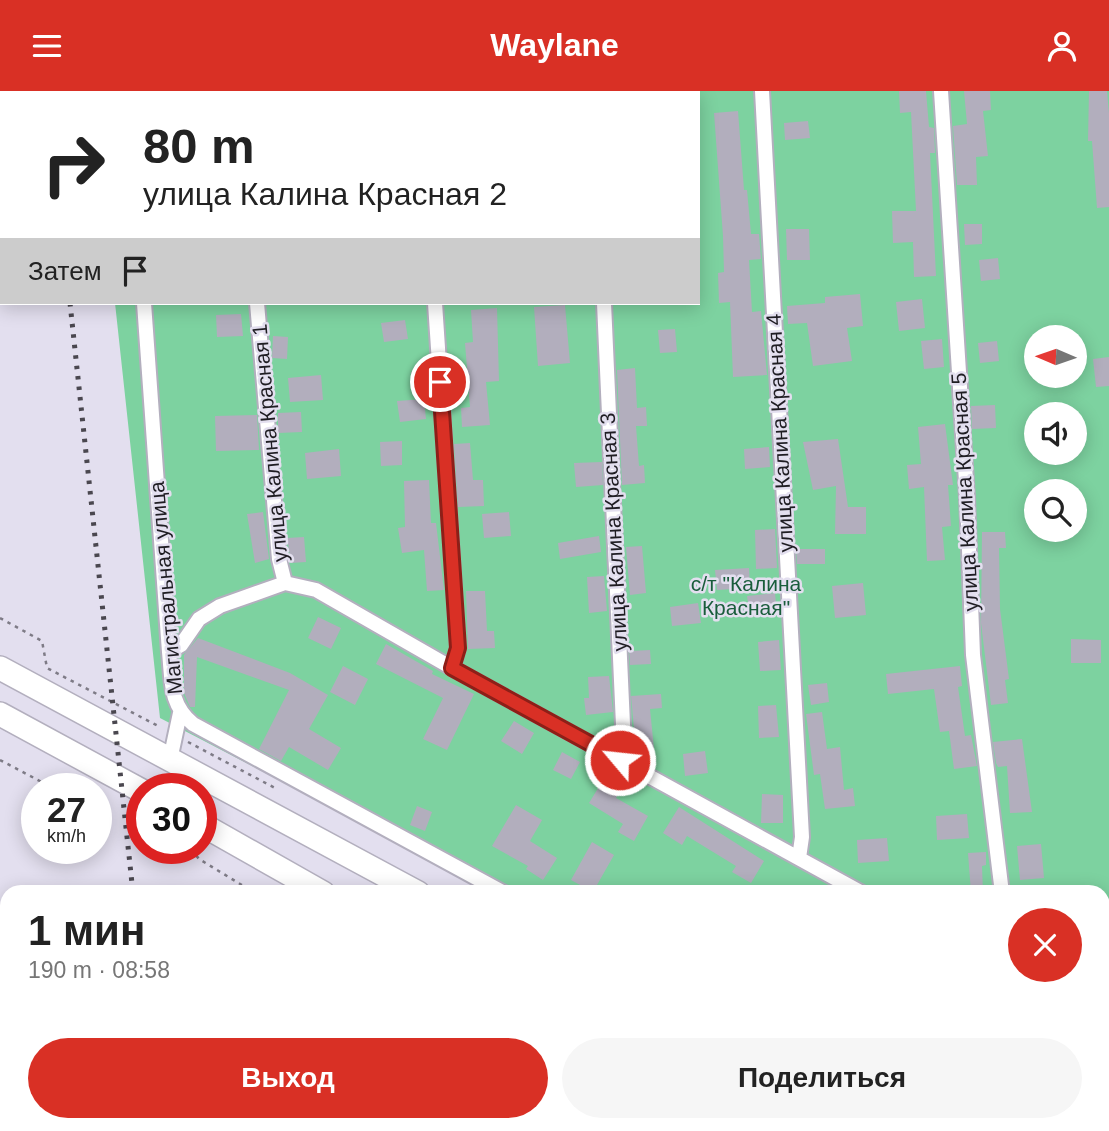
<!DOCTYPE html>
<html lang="ru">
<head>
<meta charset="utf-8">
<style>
	body { margin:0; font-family:Arial,sans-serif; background:#f6f6f6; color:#222; height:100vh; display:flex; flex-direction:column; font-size:26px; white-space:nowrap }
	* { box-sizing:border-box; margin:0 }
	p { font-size:23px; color:#767676 }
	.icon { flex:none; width:38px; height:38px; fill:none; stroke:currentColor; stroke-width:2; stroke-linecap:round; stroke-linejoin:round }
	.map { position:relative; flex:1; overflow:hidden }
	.drawer { position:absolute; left:0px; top:794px; width:1110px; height:247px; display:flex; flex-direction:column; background:#fff; border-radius:21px 21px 0 0; box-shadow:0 4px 18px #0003 }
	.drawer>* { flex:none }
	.top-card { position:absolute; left:0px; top:0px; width:700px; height:214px; box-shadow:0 4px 18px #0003; background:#fff; color:#222; overflow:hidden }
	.needle { width:46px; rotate:272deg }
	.fabs { position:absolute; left:1024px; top:234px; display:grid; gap:14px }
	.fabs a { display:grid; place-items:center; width:63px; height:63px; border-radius:50%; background:#fff; box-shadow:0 4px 18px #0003; font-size:35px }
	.speed { position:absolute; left:21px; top:682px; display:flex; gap:14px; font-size:35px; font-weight:700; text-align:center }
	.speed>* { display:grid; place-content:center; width:91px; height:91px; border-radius:50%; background:#fff; box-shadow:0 4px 18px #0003; line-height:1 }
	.speed small { font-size:18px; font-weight:400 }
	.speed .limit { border:10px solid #d22; background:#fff; color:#111 }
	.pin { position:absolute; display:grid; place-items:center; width:60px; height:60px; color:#fff; margin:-30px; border:4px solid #fff; border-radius:50%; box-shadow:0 2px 7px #0007 }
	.me { position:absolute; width:77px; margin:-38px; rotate:298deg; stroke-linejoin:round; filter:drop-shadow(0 0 5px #0008) }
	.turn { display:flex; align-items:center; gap:24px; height:147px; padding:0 28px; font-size:32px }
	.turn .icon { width:91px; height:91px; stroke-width:2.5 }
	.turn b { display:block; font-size:49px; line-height:60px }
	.then { display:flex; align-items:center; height:66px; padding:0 28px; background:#0003; gap:14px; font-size:26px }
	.round { display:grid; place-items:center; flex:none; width:74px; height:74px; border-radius:37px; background:#f6f6f6 }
	.headline { display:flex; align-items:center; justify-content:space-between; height:119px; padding:0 28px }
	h1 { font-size:42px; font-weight:800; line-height:52px }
	.button { display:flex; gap:14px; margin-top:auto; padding:14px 28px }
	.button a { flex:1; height:80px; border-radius:42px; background:#d93025; color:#fff; font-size:28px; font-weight:800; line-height:80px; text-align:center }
	.button a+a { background:#f6f6f6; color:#222 }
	header { display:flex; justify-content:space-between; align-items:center; height:91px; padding:0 28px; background:#d93025; color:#fff; font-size:32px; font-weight:800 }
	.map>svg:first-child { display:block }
	.green { fill:#7dd2a0; fill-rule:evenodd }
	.building { fill:#b2aebd }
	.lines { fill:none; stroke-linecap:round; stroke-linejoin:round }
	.lane-casing { stroke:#b3afbe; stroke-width:10 }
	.street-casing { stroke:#b3afbe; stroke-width:18 }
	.primary-casing { stroke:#b3afbe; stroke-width:26 }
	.path { stroke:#7e7b86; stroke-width:2.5; stroke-dasharray:3.5 5; stroke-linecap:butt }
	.lane { stroke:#fff; stroke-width:7 }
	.street { stroke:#fff; stroke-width:14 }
	.primary { stroke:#fff; stroke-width:23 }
	.rail { stroke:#4a474f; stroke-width:5; stroke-dasharray:3.5 7; stroke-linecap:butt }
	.route-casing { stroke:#8d1f18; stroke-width:18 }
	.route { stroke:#d93025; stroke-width:12 }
	.labels { text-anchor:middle; stroke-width:5; stroke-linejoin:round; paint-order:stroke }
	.street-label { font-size:21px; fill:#1f1d23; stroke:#e3dfef }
	.park-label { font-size:21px; fill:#195d3b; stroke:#e3dfef }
</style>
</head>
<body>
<header><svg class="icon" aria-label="menu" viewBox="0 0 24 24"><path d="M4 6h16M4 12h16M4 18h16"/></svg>Waylane<svg class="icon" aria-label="person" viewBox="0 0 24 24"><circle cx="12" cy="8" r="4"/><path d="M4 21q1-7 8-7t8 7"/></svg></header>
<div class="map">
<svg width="1109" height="1040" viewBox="0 0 1109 1040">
	<rect width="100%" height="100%" fill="#e3dfef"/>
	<path class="green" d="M93 0H1109V1040H951L940 1034H1102V802L494 801 160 627 115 212H698V2ZM1036 247H1074V285H1036ZM1036 324H1074V362H1036ZM1036 401H1074V439H1036Z
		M7 903V1034H67V1040H0V904Z"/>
	<path class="building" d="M899 0H926L929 36 934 37 935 62H930L936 185 914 186 913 151 893 152 892 120H916L911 21 900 22Z
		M964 0H990L991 19 983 20 988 65 976 66 977 94H957L953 35 967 33Z
		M1089 0H1107L1109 22V116L1097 117 1092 50H1088Z
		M738 20 744 99H747L751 143H759L761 168 749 169 752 221 761 220 767 284 733 286 730 211 719 212 718 182 724 181 723 145 714 22Z
		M808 30 810 47 785 49 784 32Z
		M964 133H982V153L965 154Z
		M786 138H809L810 169H787Z
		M998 167 1000 188 981 190 979 169Z
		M860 203 863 235 847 237 852 270 813 275 807 232 788 233 787 215 825 212V206Z
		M922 208 925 237 899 240 896 211Z
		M565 214 570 272 538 275 534 216Z
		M497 217 499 290 486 291 490 334 462 336 461 317 470 316 465 252 473 251 471 219Z
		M241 223 243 245 217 246 216 224Z
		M405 229 408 248 384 251 381 232Z
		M675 238 677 261 660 262 658 239Z
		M273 245 288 246 287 268 272 267Z
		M942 248 944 276 924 278 921 250Z
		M997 250 999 270 980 272 978 252Z
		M1109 266V295L1096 296 1093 268Z
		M635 277 637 317 646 316 647 335H636L639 375 644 374 645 392 622 394 617 279Z
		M430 279 431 299 414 302 411 281Z
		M321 284 323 309 290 311 288 287Z
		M424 308 426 328 400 331 397 310Z
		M995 314 996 337 972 338 971 315Z
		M301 321 302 341 278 342V322Z
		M257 324 259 359 216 360 215 325Z
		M945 333 953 394H948L951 435 942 436 945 469 927 470 924 396 909 398 907 374 921 373 918 336Z
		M838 348 848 416H866V443H835L836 395 813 399 803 351Z
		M402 350V374L381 375 380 351Z
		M470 352 473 389H483L484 415 458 416 454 353Z
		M769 356 770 376 745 378 744 358Z
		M339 358 341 385 307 388 305 362Z
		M602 371 603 394 576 396 574 372Z
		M429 389 431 432H436L444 499 427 500 424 459 402 462 398 437 405 436 404 390Z
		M263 421 269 468 255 472 247 423Z
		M509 421 511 445 484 447 482 423Z
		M775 438 777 477 756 478 755 439Z
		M982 441H1005L1006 457H999L1000 518 1009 588 1005 589 1008 612 991 614 981 532Z
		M599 445 601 461 560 468 558 452Z
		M304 446 306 471 291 472 287 447Z
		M642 455 646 502 630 504 626 456Z
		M796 458H825V473H797Z
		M749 477 750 497 717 499 715 479Z
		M604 485 607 520 589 522 587 486Z
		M863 492 866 524 835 527 832 495Z
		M466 500H485L487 540H494L495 557 468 558Z
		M775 502 777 523 750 526 747 505Z
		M698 512 701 532 672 535 670 516Z
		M318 526 341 537 331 558 308 547Z
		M198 547 290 582 328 604 309 638 341 657 328 679 289 656 281 670 259 658 289 599 197 566 195 616H190L184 602V564Z
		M1071 548 1101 549V572H1071Z
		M779 549 781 579 760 580 758 551Z
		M386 553 433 580 432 583 474 603 447 659 423 648 443 607 376 573Z
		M650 559 651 573 630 574 629 560Z
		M343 575 368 588 355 614 330 601Z
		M960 575 962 595 958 596 965 645 971 644 977 675 954 678 949 640 940 641 934 598 888 603 886 583Z
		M609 585 613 621 586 624 584 607H589L588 586Z
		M827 592 829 611 811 614 808 594Z
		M661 603 662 617 650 618 654 658 636 660 631 605Z
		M776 614 779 646 759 647 758 615Z
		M822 621 827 658 840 656 844 699 853 697 855 715 825 718 820 683 814 684 806 623Z
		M514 630 534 642 522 663 501 650Z
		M1022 648 1032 721 1010 722 1007 675 998 676 996 672 993 651Z
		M705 660 708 682 685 685 683 663Z
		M562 661 580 671 571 688 553 679Z
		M608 681 625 691 616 707 648 725 634 750 618 741 623 733 589 712Z
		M762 703 783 704V732H761Z
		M516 714 542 729 530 750 557 767 543 789 526 778 528 775 492 755Z
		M417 715 432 721 425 740 410 734Z
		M679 716 764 770 751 792 732 781 736 775 687 745 682 754 663 742Z
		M967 723 969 747 937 749 936 725Z
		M887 747 889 770 858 772 857 749Z
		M592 751 614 764 593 801 571 789Z
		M1041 753 1044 787 1020 789 1017 755Z
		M986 761V774L982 775 983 802H971L968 762Z"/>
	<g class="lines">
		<g class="lane-casing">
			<path id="lane" d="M0 927 7 928
				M56 1034 57 1040
				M603 1034 613 1040
				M561 1040 565 1034"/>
		</g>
		<g class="street-casing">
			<path id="street" d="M124 0V2
				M239 0V2
				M421 0 422 2
				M594 0V2
				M762 0 802 746 799 767
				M941 0 967 406 973 564 1002 802
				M144 212 169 561C172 590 169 613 193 633L504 802
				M257 212 279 468 285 492
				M435 212 458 557 452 577
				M604 212 624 656 620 669
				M169 561 181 554 199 528 220 515 285 492 316 499 452 577 862 802
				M170 669 180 622
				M933 1034 944 1040
				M1034 1034V1040"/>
		</g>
		<g class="primary-casing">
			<path id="primary" d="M0 577 418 802
				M0 623 142 700
				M201 733 323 802
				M744 1034 754 1040
				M844 1034 854 1040"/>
		</g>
		<path class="path" d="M0 527 42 550 47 577 160 636
			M188 651 275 697
			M0 669 53 697 84 692
			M191 758 199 768 255 802
			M664 1034 675 1040
			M902 1034 912 1040"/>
		<use href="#lane" class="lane"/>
		<use href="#street" class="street"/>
		<use href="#primary" class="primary"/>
		<path class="rail" d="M48 0V2
			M70 212 133 802
			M157 1034 158 1040"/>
	</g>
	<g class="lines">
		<g class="route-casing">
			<path id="route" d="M440 291 458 557 452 577 620 669"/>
		</g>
		<use href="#route" class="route"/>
	</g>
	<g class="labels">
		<g class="street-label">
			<text transform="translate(780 342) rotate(-93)" y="7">улица Калина Красная 4</text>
			<text transform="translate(270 352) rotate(-95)" y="7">улица Калина Красная 1</text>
			<text transform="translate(965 401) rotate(-93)" y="7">улица Калина Красная 5</text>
			<text transform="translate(614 441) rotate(-93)" y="7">улица Калина Красная 3</text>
			<text transform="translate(166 497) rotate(-95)" y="7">Магистральная улица</text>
		</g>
		<g class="park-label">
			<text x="746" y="500">с/т "Калина<tspan x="746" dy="24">Красная"</tspan></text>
		</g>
	</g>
</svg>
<div class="fabs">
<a><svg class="needle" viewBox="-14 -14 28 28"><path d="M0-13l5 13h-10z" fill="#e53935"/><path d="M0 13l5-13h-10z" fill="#767676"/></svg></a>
<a><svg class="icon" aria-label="sound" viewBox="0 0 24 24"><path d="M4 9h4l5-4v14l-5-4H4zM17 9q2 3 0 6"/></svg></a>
<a><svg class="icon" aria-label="search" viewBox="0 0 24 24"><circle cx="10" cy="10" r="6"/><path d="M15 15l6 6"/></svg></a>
</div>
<div class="speed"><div>27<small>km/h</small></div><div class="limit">30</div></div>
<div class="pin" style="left:440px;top:291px;background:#d93025"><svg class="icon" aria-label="arrive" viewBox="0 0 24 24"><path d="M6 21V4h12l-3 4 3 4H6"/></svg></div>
<svg class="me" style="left:620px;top:669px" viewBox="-20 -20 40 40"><circle r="17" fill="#d93025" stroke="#fff" stroke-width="3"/><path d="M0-11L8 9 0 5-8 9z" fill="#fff"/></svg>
<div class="top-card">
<div class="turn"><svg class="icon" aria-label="right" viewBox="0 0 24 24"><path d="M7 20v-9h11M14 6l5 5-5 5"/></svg><div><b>80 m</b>улица Калина Красная 2</div></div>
<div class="then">Затем<svg class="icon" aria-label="arrive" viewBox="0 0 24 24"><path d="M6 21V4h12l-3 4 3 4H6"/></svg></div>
</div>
<section class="drawer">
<div class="headline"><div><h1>1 мин</h1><p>190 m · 08:58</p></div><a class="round" style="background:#d93025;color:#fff"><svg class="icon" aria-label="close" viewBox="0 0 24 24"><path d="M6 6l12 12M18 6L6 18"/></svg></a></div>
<div class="button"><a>Выход</a><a>Поделиться</a></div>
</section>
</div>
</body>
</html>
